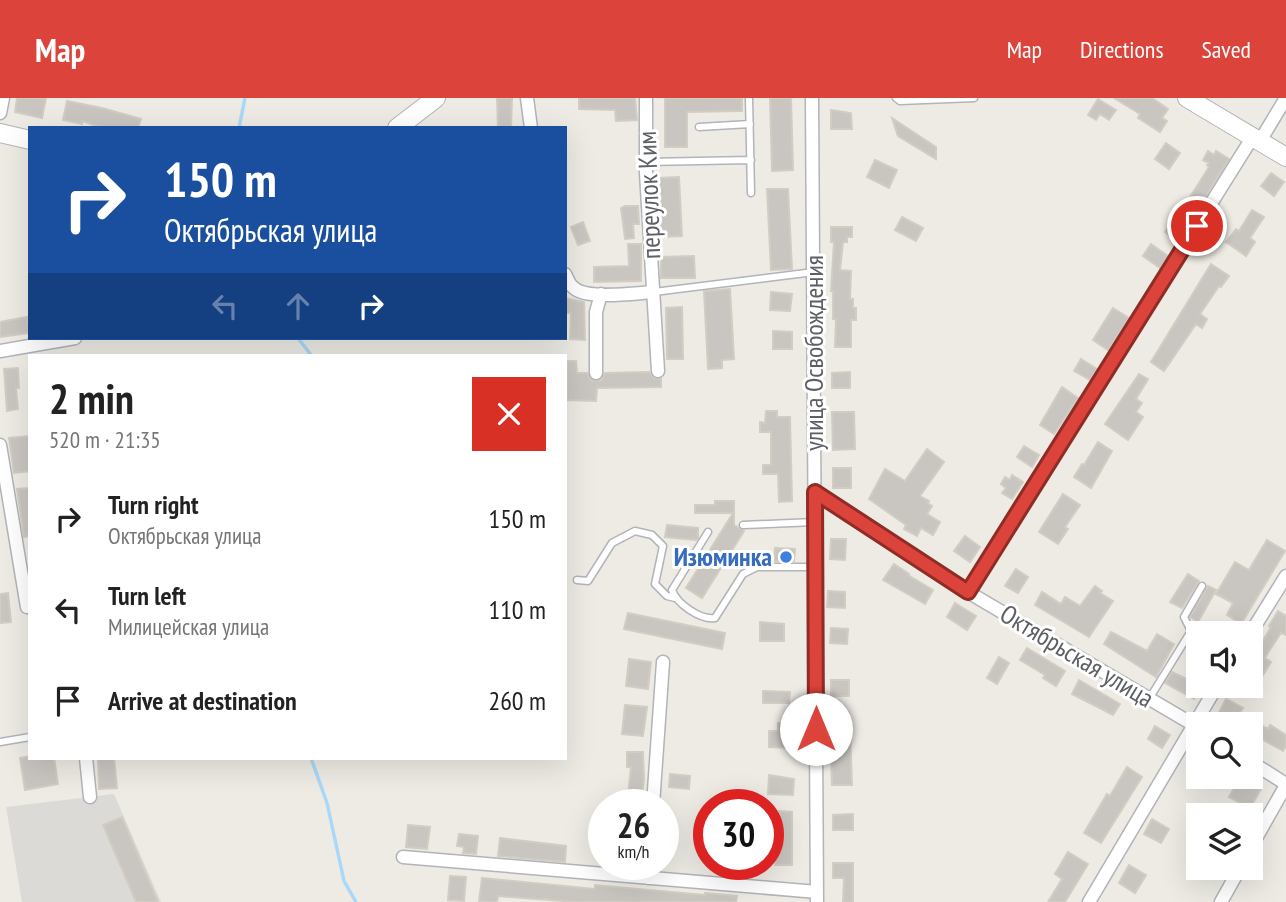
<!DOCTYPE html>
<html lang="en">
<head>
<meta charset="utf-8">
<style>
	body { margin:0; font-family:"PT Sans Narrow",sans-serif; background:#f6f6f6; color:#222; height:100vh; display:flex; flex-direction:column; font-size:26px; white-space:nowrap }
	* { box-sizing:border-box; margin:0 }
	p { font-size:23px; color:#767676 }
	.icon { flex:none; width:38px; height:38px; fill:none; stroke:currentColor; stroke-width:2; stroke-linecap:round; stroke-linejoin:round }
	.map { position:relative; flex:1; overflow:hidden }
	.side { position:absolute; left:28px; top:256px; width:539px; height:406px; display:flex; flex-direction:column; background:#fff; border-radius:0px; box-shadow:0 7px 28px #0002 }
	.side>* { flex:none }
	.guide { position:absolute; left:28px; top:28px; width:539px; height:214px; border-radius:0px; box-shadow:0 7px 28px #0002; background:#1a4fa0; color:#fff; overflow:hidden }
	.controls { position:absolute; left:1186px; top:523px; display:grid; gap:14px }
	.controls a { display:grid; place-items:center; width:77px; height:77px; border-radius:0px; background:#fff; box-shadow:0 7px 28px #0002; font-size:35px }
	.speed { position:absolute; left:588px; top:691px; display:flex; gap:14px; font-size:35px; font-weight:700; text-align:center }
	.speed>* { display:grid; place-content:center; width:91px; height:91px; border-radius:50%; background:#fff; box-shadow:0 7px 28px #0002; line-height:1 }
	.speed small { font-size:18px; font-weight:400 }
	.speed .limit { border:10px solid #d22; background:#fff; color:#111 }
	.pin { position:absolute; display:grid; place-items:center; width:60px; height:60px; color:#fff; margin:-30px; border:4px solid #fff; border-radius:50%; box-shadow:0 2px 7px #0007 }
	.me { position:absolute; width:77px; margin:-38px; rotate:0deg; stroke-linejoin:round; filter:drop-shadow(0 0 5px #0008) }
	.turn { display:flex; align-items:center; gap:24px; height:147px; padding:0 21px; font-size:32px }
	.turn .icon { width:91px; height:91px; stroke-width:2.5 }
	.turn b { display:block; font-size:49px; line-height:60px }
	.lanes { display:flex; align-items:center; height:66px; padding:0 21px; background:#0003; justify-content:center; gap:35px; direction:ltr }
	.lanes .off { opacity:.35 }
	.round { display:grid; place-items:center; flex:none; width:74px; height:74px; border-radius:0px; background:#f6f6f6 }
	.headline { display:flex; align-items:center; justify-content:space-between; height:119px; padding:0 21px }
	h1 { font-size:42px; font-weight:700; line-height:52px }
	ul { padding:0; list-style:none }
	li { display:flex; align-items:center; gap:21px; height:91px; padding:0 21px }
	li div { flex:1 }
	li b { display:block; font-size:26px }
	li em { font-style:normal }
	header { display:flex; align-items:center; gap:42px; box-sizing:border-box; height:98px; padding:0 35px; background:#dc443b; color:#fff }
	header strong { font-size:33px }
	nav { display:flex; gap:38px; margin-inline-start:auto; font-size:24px }
	.map>svg:first-child { display:block }
	.industrial { fill:#dcdad6 }
	.lines { fill:none; stroke-linecap:round; stroke-linejoin:round }
	.stream { stroke:#a9d8f9; stroke-width:3.5 }
	.building { fill:#c9c6c2; stroke:#d2cdc3; stroke-width:2 }
	.lane-casing { stroke:#b1b4b8; stroke-width:9 }
	.street-casing { stroke:#b1b4b8; stroke-width:15 }
	.secondary-casing { stroke:#b1b4b8; stroke-width:20 }
	.lane { stroke:#fff; stroke-width:6 }
	.street { stroke:#fff; stroke-width:12 }
	.secondary { stroke:#fff; stroke-width:18 }
	.route-casing { stroke:#8f2c26; stroke-width:18 }
	.route { stroke:#dc443b; stroke-width:12 }
	.shop-dot { fill:#3f7fe0; stroke:#fff; stroke-width:2.5 }
	.labels { text-anchor:middle; stroke-width:6; stroke-linejoin:round; paint-order:stroke }
	.street-label { font-size:26px; fill:#5c6064; stroke:#fff }
	.shop-label { font-size:26px; font-weight:bold; fill:#366cbe; stroke:#fff; text-anchor:end }
</style>
</head>
<body>
<header>
<strong>Map</strong>
<nav><a>Map</a><a>Directions</a><a>Saved</a></nav>
</header>
<div class="map">
<svg width="1286" height="804" viewBox="0 0 1286 804">
	<rect width="100%" height="100%" fill="#edebe4"/>
	<path class="industrial" d="M114 696 161 804H22L6 709Z"/>
	<g class="lines">
		<path class="stream" d="M239 30 245 0
			M298 240 311 257
			M311 660 327 705 344 783 356 804"/>
	</g>
	<path class="building" d="M17 0H46L42 20 15 14Z
		M497 0H512L511 30H498Z
		M579 0H635L637 22 616 23 615 12 579 11Z
		M665 0H742V13L687 14V49H665Z
		M770 0H791L793 72 772 73Z
		M1114 0H1152L1168 11 1162 20 1167 23 1160 34 1138 20 1140 16Z
		M1098 1 1116 12 1109 22 1100 16 1096 22 1088 17Z
		M67 3 102 10 141 21 138 30H103L82 23V26L63 22Z
		M831 12 851 15 852 31H831Z
		M892 20 936 49V61L898 38Z
		M1166 45 1180 55 1169 71 1155 61Z
		M1208 53 1214 57 1216 53 1229 61 1178 142 1165 134 1173 122 1175 123 1209 69 1207 67 1209 65 1203 62Z
		M875 62 897 72 889 90 867 79Z
		M1271 75 1284 84 1274 98 1261 88Z
		M679 79 682 138 661 139 658 80Z
		M767 91H788L792 171 771 172Z
		M625 108H638L639 126H633L634 140 625 141 621 110Z
		M1252 112 1264 119 1250 140 1255 144 1246 158 1226 144 1236 131 1239 133Z
		M902 119 923 130 916 143 895 132Z
		M583 124 590 143 578 147 571 129Z
		M831 129H852V139H847V144H843L840 172 851 173 850 201H853V210H856V222H851V249H835L836 221H833V193H831L834 144H831Z
		M628 146H641V183L594 184V169L629 168Z
		M1151 146 1168 158 1160 170 1143 158Z
		M694 158 695 180H661V159Z
		M1211 166 1229 178 1221 189 1219 188 1200 216 1207 221 1202 230 1196 226 1164 273 1151 264Z
		M730 191 734 261 722 262V270L708 271 704 193Z
		M771 194 792 196 790 213 770 212Z
		M565 200 584 204 585 242 570 241 571 215H565Z
		M682 209 683 261H667L666 210Z
		M1113 210 1129 220 1108 252 1093 242Z
		M27 219 30 235 0 239V224Z
		M773 233 792 234V251H773Z
		M1081 261 1097 271 1090 282 1074 273Z
		M567 263H576L577 275H587L592 283 601 282 605 275 649 274 654 280 661 281V289L597 290 596 303 567 302Z
		M18 270 19 290H16L18 311 7 313 4 271Z
		M850 274V290H832V275Z
		M1139 276 1148 281 1136 301 1142 305 1136 314 1143 319 1128 342 1105 326Z
		M1062 289 1078 300 1054 336 1040 327Z
		M766 313H777V319H790L792 403 779 404 778 376H763V367H771V334H760V324L765 325Z
		M832 314H854L855 351 833 352Z
		M30 338V373L14 375 9 340Z
		M1098 344 1112 353 1091 390 1074 379 1082 366 1084 367Z
		M1024 348 1039 357 1032 369 1017 359Z
		M927 351 944 364 920 398 929 403 928 406 932 408 927 416 940 424 933 437 921 430 917 438 904 431 906 427 869 401 885 371 905 383Z
		M833 370H851V390H833Z
		M1012 377 1023 384 1012 401 1002 395 1006 390 1001 386 1005 379 1010 382Z
		M30 390V438L24 439 17 391Z
		M1063 396 1080 407 1065 429 1068 431 1058 446 1039 434Z
		M715 403H734V427L744 433 702 500 686 490 733 415H695V407H715Z
		M667 427 698 430V440L696 442 665 439Z
		M965 438 980 449 970 464 954 453Z
		M831 441H846L845 462 830 461Z
		M1267 442 1285 453 1241 526 1227 517 1233 505 1216 496 1235 464 1249 472Z
		M775 450 795 451 794 463H774Z
		M894 466 909 476 908 477 933 492 925 506 883 482Z
		M1016 471 1028 479 1018 495 1005 488Z
		M1188 476 1199 483 1182 510 1170 504Z
		M1095 488 1102 493 1100 495 1113 503 1089 539 1035 507 1042 494 1061 506 1065 499 1080 508Z
		M1208 488 1216 492 1198 524 1190 519Z
		M828 493 845 494V510L827 509Z
		M8 495 11 524 0 525V496Z
		M955 505 976 518 967 532 947 519Z
		M1278 513 1286 518V537L1281 535 1269 553 1265 560 1271 564 1260 582 1251 577V563L1271 529 1269 528Z
		M628 515 725 535 722 551 624 531Z
		M760 524 784 526V543H760Z
		M831 530 848 531 847 546 830 545Z
		M1111 534 1147 553 1157 536 1174 546 1156 579 1104 546Z
		M1027 550 1065 573 1056 588 1043 580 1045 577 1020 562Z
		M999 559 1009 565 997 586 987 580Z
		M629 561 651 564 648 591 626 588Z
		M1172 574 1201 588 1194 601 1165 585Z
		M831 582H849V598H831Z
		M1079 582 1120 606 1113 617 1072 596Z
		M763 593 790 594 789 605H763Z
		M1226 601 1243 610 1234 625 1218 616Z
		M625 607 647 609 643 638 622 636Z
		M778 625H792L791 650 769 649V633H778Z
		M1257 625 1268 631 1270 627 1286 637V648L1283 653 1251 635Z
		M1155 628 1170 637 1162 650 1148 641Z
		M850 632 852 687H832L830 633Z
		M627 654H643L644 681 641 707H627L631 669H627Z
		M30 658 54 660 58 686 25 692 20 660Z
		M98 660H114L117 690 99 691Z
		M1127 669 1142 679 1101 745 1084 735 1107 696 1110 698Z
		M670 676 690 678 689 691 669 689Z
		M769 677 794 681 793 697 768 696Z
		M1240 679 1261 691 1250 710 1229 699Z
		M779 713 792 714V767H775V746H779Z
		M853 716V732H833V717Z
		M122 719 158 804H136L103 727Z
		M1152 721 1169 731 1161 745 1144 736Z
		M408 727 430 729 427 751 406 749Z
		M459 736 478 738 476 756 463 755 464 749 457 748Z
		M500 740 566 748 565 764 498 758Z
		M1068 754 1088 766 1065 804H1048L1062 781 1055 776Z
		M833 765H853V804H843L844 780H833Z
		M1129 767 1146 777 1135 795 1119 785Z
		M450 778 466 779 464 803 448 802Z
		M482 780 595 791V787L705 797V795L737 798 736 804H576L498 798 497 804H487L479 803Z"/>
	<g class="lines">
		<g class="lane-casing">
			<path id="lane" d="M749 0 751 95
				M896 0 900 3 974 0
				M699 29 750 26
				M646 64 751 62
				M654 194 814 174
				M743 427 815 424
				M708 434 672 492C677 506 700 522 715 520L743 476 757 469H815
				M577 482 588 483 612 445 635 433 652 437 663 448 655 486 667 498 675 500
				M1149 601 1191 533 1184 519 1202 488
				M0 644 30 639"/>
		</g>
		<g class="street-casing">
			<path id="street" d="M527 0 531 30
				M646 0V75L658 273
				M812 0 817 804
				M0 15 3 0
				M565 176C568 181 569 187 574 190 587 202 636 195 654 194
				M0 253 75 240
				M596 275V214L601 196
				M0 347 27 509H30
				M815 394 968 494 1199 630
				M968 494 1252 40 1263 38 1286 0
				M1250 536 1286 478
				M86 660 90 699
				M1251 664 1286 686
				M653 707 663 564
				M1251 749 1286 687
				M403 759 817 794
				M648 780 649 766
				M1089 804 1217 588
				M1221 804 1240 770"/>
		</g>
		<g class="secondary-casing">
			<path id="secondary" d="M1187 0 1286 59
				M397 30 436 0
				M0 35 30 42"/>
		</g>
		<use href="#lane" class="lane"/>
		<use href="#street" class="street"/>
		<use href="#secondary" class="secondary"/>
	</g>
	<g class="lines">
		<g class="route-casing">
			<path id="route" d="M816 631 815 394 968 494 1197 128"/>
		</g>
		<use href="#route" class="route"/>
	</g>
	<circle class="shop-dot" cx="786" cy="459" r="7"/>
	<g class="labels">
		<g class="street-label">
			<text transform="translate(649 97) rotate(-92)" y="9">переулок Ким</text>
			<text transform="translate(814 255) rotate(-90)" y="9">улица Освобождения</text>
			<text transform="translate(1077 558) rotate(31)" y="9">Октябрьская улица</text>
		</g>
		<g class="shop-label">
			<text x="772" y="468">Изюминка</text>
		</g>
	</g>
</svg>
<div class="controls">
<a><svg class="icon" aria-label="sound" viewBox="0 0 24 24"><path d="M4 9h4l5-4v14l-5-4H4zM17 9q2 3 0 6"/></svg></a>
<a><svg class="icon" aria-label="search" viewBox="0 0 24 24"><circle cx="10" cy="10" r="6"/><path d="M15 15l6 6"/></svg></a>
<a><svg class="icon" aria-label="layers" viewBox="0 0 24 24"><path d="M12 4l9 5-9 5-9-5zM3 14l9 5 9-5"/></svg></a>
</div>
<div class="speed"><div>26<small>km/h</small></div><div class="limit">30</div></div>
<div class="pin" style="left:1197px;top:128px;background:#d93025"><svg class="icon" aria-label="arrive" viewBox="0 0 24 24"><path d="M6 21V4h12l-3 4 3 4H6"/></svg></div>
<svg class="me" style="left:816px;top:631px" viewBox="-20 -20 40 40"><circle r="19" fill="#fff"/><path d="M0-13L10 11 0 6-10 11z" fill="#dc443b"/></svg>
<div class="guide">
<div class="turn"><svg class="icon" aria-label="right" viewBox="0 0 24 24"><path d="M7 20v-9h11M14 6l5 5-5 5"/></svg><div><b>150 m</b>Октябрьская улица</div></div>
<div class="lanes"><svg class="icon off" aria-label="left" viewBox="0 0 24 24"><path d="M17 20v-9H6M10 6l-5 5 5 5"/></svg><svg class="icon off" aria-label="ahead" viewBox="0 0 24 24"><path d="M12 20V5M6 11l6-6 6 6"/></svg><svg class="icon" aria-label="right" viewBox="0 0 24 24"><path d="M7 20v-9h11M14 6l5 5-5 5"/></svg></div>
</div>
<section class="side">
<div class="headline"><div><h1>2 min</h1><p>520 m · 21:35</p></div><a class="round" style="background:#d93025;color:#fff"><svg class="icon" aria-label="close" viewBox="0 0 24 24"><path d="M6 6l12 12M18 6L6 18"/></svg></a></div>
<ul>
<li><svg class="icon" aria-label="right" viewBox="0 0 24 24"><path d="M7 20v-9h11M14 6l5 5-5 5"/></svg><div><b>Turn right</b><p>Октябрьская улица</p></div><em>150 m</em></li>
<li><svg class="icon" aria-label="left" viewBox="0 0 24 24"><path d="M17 20v-9H6M10 6l-5 5 5 5"/></svg><div><b>Turn left</b><p>Милицейская улица</p></div><em>110 m</em></li>
<li><svg class="icon" aria-label="arrive" viewBox="0 0 24 24"><path d="M6 21V4h12l-3 4 3 4H6"/></svg><div><b>Arrive at destination</b></div><em>260 m</em></li>
</ul>
</section>
</div>
</body>
</html>
